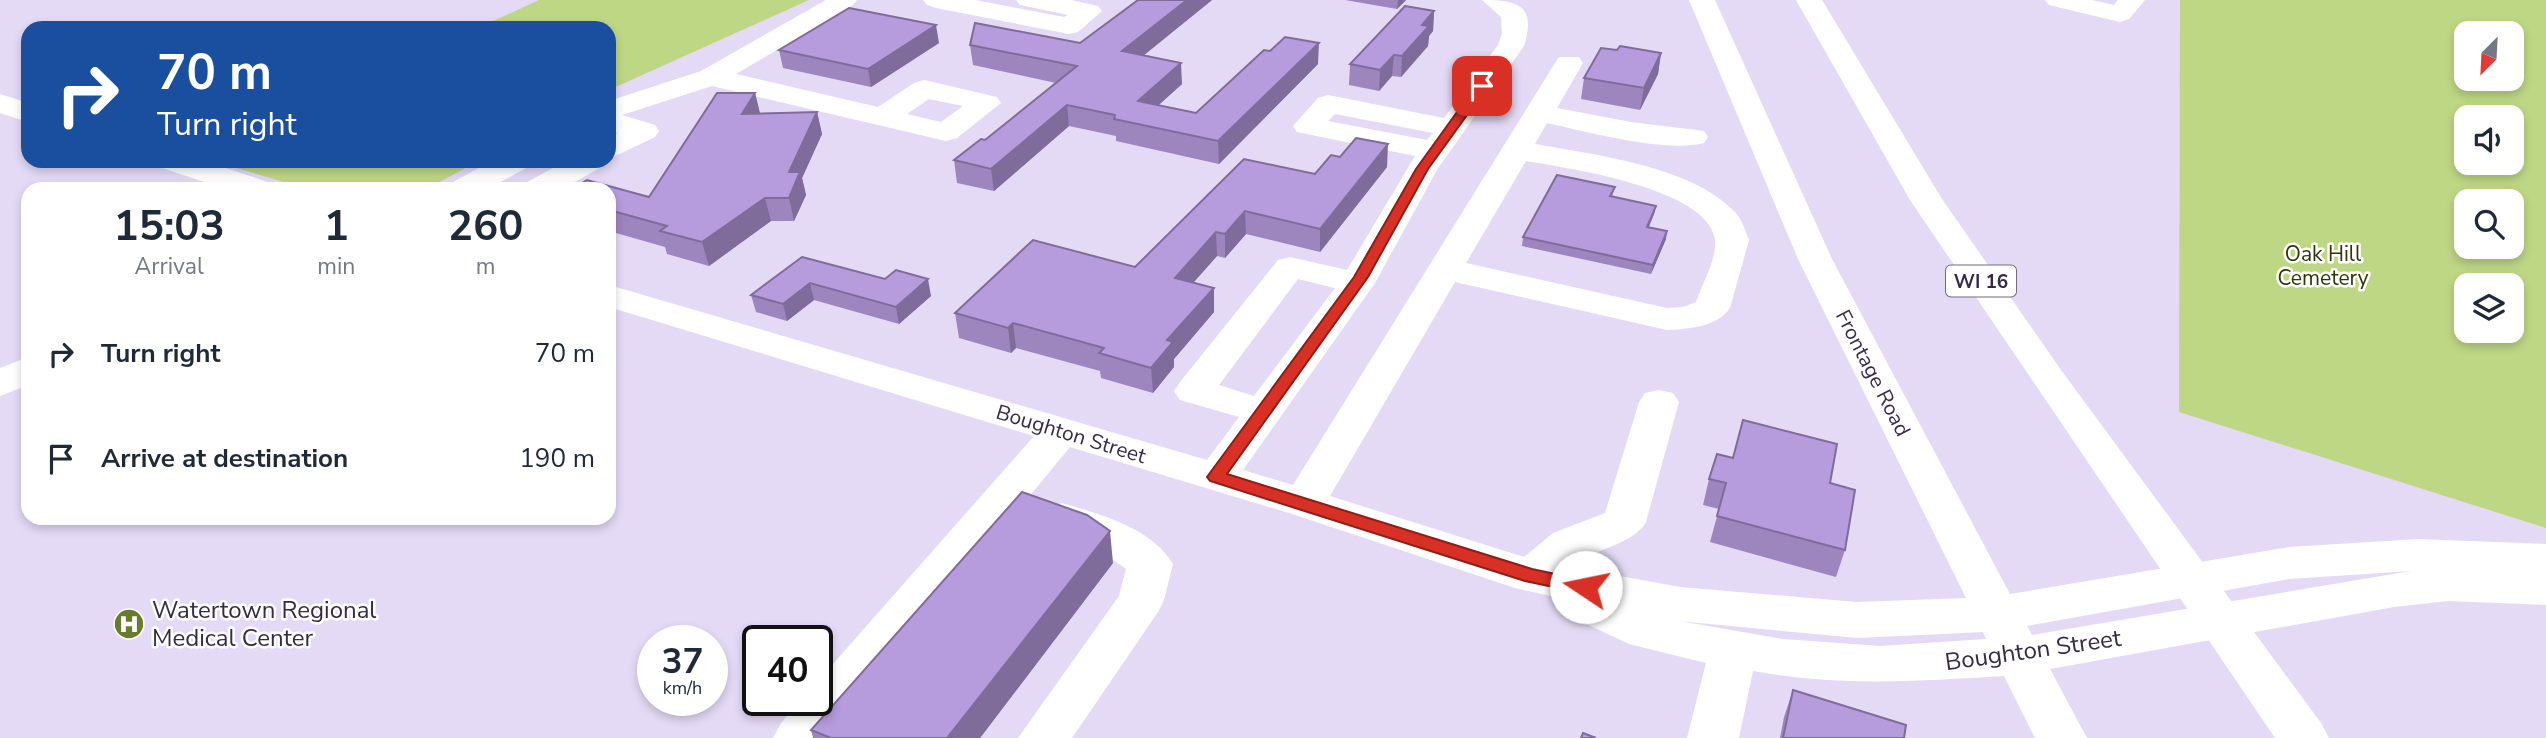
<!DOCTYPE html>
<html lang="en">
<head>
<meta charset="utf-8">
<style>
	body { margin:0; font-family:"Nunito Sans",sans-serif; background:#f6f6f7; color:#1f2937; height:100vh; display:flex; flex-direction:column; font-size:26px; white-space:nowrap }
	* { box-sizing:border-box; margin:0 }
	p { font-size:23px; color:#747a83 }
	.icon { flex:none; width:38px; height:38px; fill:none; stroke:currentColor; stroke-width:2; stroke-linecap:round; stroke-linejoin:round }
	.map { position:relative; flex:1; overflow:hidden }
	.drawer { position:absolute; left:21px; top:182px; width:595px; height:343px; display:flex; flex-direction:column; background:#fff; border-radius:21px; box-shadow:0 4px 10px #0003 }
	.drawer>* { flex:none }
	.top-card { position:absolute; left:21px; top:21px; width:595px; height:147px; border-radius:21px; box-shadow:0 4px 10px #0003; background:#1a4fa0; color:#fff; overflow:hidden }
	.needle { width:46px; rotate:204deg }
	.buttons { position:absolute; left:2454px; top:21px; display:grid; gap:14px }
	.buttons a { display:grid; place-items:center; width:70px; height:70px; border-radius:14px; background:#fff; box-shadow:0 4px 10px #0003; font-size:35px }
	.speed { position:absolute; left:637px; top:625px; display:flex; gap:14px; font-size:35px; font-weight:700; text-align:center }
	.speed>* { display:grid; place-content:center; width:91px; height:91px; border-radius:50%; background:#fff; box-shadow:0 4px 10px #0003; line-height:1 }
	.speed small { font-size:18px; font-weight:400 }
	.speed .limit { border:4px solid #111; border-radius:10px; background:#fff; color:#111 }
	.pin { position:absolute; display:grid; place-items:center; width:60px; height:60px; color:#fff; margin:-30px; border-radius:14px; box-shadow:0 4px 10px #0006 }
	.me { position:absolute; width:77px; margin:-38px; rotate:281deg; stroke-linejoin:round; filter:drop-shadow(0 0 5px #0008) }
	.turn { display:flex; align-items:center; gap:24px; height:147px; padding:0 21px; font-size:32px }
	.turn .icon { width:91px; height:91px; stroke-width:2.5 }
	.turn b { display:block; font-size:49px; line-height:60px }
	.eta { display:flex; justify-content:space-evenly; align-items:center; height:119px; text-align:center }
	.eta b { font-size:42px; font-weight:700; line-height:49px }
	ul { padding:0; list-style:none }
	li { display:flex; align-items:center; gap:21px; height:105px; padding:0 21px }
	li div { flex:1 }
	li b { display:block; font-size:26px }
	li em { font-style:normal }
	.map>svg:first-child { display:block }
	.green { fill:#bed785; fill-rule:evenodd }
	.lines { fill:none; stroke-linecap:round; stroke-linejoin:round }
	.minor { fill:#fff; fill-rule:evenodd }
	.highway { fill:#fff; fill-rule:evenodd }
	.wall { fill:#9d85be }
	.shaded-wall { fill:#7f6c9b }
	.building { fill:#b69bdd; stroke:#7f6c9b; stroke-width:2 }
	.route { fill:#d93025; stroke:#8d1f18; stroke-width:2 }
	.labels { text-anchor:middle; stroke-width:5; stroke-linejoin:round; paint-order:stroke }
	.shield { fill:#fff; stroke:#726b7d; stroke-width:2 }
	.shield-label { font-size:19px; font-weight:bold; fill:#362b45 }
	.park-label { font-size:21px; fill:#2c3804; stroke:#fff }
	.street-label { font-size:21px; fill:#362b45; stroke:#fff }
	.near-poi-label { font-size:24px; fill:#362b45; stroke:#fff; text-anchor:start }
	.near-street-label { font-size:24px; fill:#362b45; stroke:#fff }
</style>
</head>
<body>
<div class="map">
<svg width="2546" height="738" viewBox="0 0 2546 738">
	<rect width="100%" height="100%" fill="#e5daf6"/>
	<path class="green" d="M539 0H809L609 90V28H478Z
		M2180 0H2546V528L2179 412ZM2466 33H2511V79H2466ZM2466 117H2511V163H2466ZM2466 201H2511V247H2466ZM2466 285H2511V331H2466Z
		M213 161H478L427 189H307Z"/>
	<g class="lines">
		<path class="minor" d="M826 0H857L853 5 736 74 878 107 914 83 924 80 997 97 1001 103 957 138 946 141 712 86 622 115 655 125 659 131 655 137 609 159V138L618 133 609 130V101L701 71ZM929 99 963 106 941 122 907 114Z
			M923 0H975L1064 17 1068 15 1020 5 1016 0H1071L1098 6 1102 11 1078 32 1069 34 936 8 927 5Z
			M1482 0C1517 0 1537 5 1524 46L1437 170 1375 283 1243 470 1293 485 1555 63 1559 57H1579L1583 63 1557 108 1631 122 1704 131 1708 137 1704 143C1665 153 1588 132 1547 123L1535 144C1596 155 1690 166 1734 211 1742 219 1745 230 1749 240L1730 308C1717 327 1689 329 1667 330L1455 282 1330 496 1524 557 1553 533 1605 513 1639 402 1645 393 1659 390 1673 393 1679 402 1646 522C1632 546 1593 548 1571 567L1680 587 1857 602 1966 598 1798 259 1689 0H1715L1832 259 2010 594 2289 547 2418 539 2546 544V605L2448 601 2394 607 2050 669 2087 738H2035L2004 676C1918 681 1839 687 1753 671L1739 738H1687L1706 663 1629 644 1557 610 1551 596 1515 588 1289 513 1070 447 830 738H773L781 723 801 700H817V682L1034 436 609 307V285L1207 460 1239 417 1180 400 1174 391 1180 382 1278 260 1290 257 1347 270 1415 156 1297 132 1293 126 1318 98 1328 95 1444 118 1498 45 1502 34 1501 17ZM1335 114 1433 133 1427 140 1328 121ZM1526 161C1567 168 1709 188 1715 240 1717 259 1702 284 1696 302L1683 307 1667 308 1466 263ZM1298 279 1335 288 1254 396 1219 385ZM2411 571 2032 635 2027 626 2289 579ZM1679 621 1857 638 1983 632 1986 639 1880 646 1783 639Z
			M2045 0H2092L2114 5 2118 0H2145L2129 19 2120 22 2049 5Z
			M0 94 28 103V122L0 113Z
			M158 161H204L268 182 273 189H226L162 168Z
			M492 161H530L526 168 488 189H448L453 182Z
			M566 161H604L600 168 562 189H522L527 182Z
			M28 357V385L0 396V368Z
			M1062 503C1100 514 1152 528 1173 564L1164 600 1158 612 1072 738H1018L1119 596 1126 569 1092 545 1046 529 1040 518 1046 507Z"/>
		<path class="highway" d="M1796 0H1822L1942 199 2061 370 2321 723 2329 738H2275L1910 200Z"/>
	</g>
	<path class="wall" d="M1212 0 1143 56 1182 84 1158 105 1196 113 1318 64 1219 164 1116 141V136L1069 126 994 191 957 183 954 160 985 140 1056 83 973 65 970 45 1080 43Z
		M1345 0H1406L1397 9Z
		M1434 11 1433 31 1429 36 1428 46 1401 77 1392 76 1379 91 1349 85 1350 64Z
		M939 43 871 87 783 68 779 50Z
		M1617 50 1661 53 1658 74 1640 110 1581 99 1584 78Z
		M755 93 760 113 817 112 822 134 802 178 806 195 794 221H771L709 266 667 254 665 247 609 231V189L649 197Z
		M1340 157 1387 167 1320 252 1246 234 1225 258 1217 256 1194 282 1214 312 1174 359V367L1153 393 1101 378 1100 371 1016 348 1011 353 959 338 955 313 1135 267 1315 174Z
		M1615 187 1612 197 1656 206 1654 214 1649 227 1666 239 1651 274 1522 246 1523 237Z
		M802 257 931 296 899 324 814 300 787 321 756 312 751 295Z
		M1709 479 1830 483 1845 550 1836 577 1710 542 1719 509 1703 505Z
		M1113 563 980 738H813L811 730Z
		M1793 690 1904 738H1780L1784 717Z"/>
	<path class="shaded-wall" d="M1187 0H1212L1123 72 1122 51Z
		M1398 0H1406L1397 9Z
		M1434 11 1433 31 1429 36 1428 46 1401 77 1402 56 1422 25Z
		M936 25 939 43 871 87 868 69Z
		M1319 43 1318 64 1219 164 1218 141Z
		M1661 53 1658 74 1640 110 1644 88Z
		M1394 55 1392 76 1379 91 1380 70Z
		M1181 63 1182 84 1139 123 1138 101Z
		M755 93 760 114H742Z
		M1067 105 1069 126 994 191 991 169Z
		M817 112 822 134 802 178 806 195 794 221 789 198V172Z
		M1388 144 1387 167 1320 252V229Z
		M765 198 771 221 709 266 702 242Z
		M1656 206 1654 214 1645 235 1647 227Z
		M1245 211 1246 234 1225 258V234Z
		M1667 231 1666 239 1651 274 1653 265Z
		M1216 232 1217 256 1176 302 1175 278Z
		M928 279 931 296 899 324 896 307Z
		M810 283 814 300 787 321 783 304Z
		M1214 288V312L1174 359V367L1153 393 1151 368 1167 340Z
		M1013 323 1016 348 1011 353 1008 328Z
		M1110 531 1113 563 980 738H947Z"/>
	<path class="building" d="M1138 0H1187L1122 51 1181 63 1138 101 1196 113 1264 50 1270 51 1285 37 1319 43 1218 141 1114 119 1115 115 1067 105 991 169 954 160 981 139 985 140 1077 66 970 45 975 23 1080 43Z
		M1405 6 1434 11 1422 25 1429 26 1402 56 1394 55 1380 70 1350 64Z
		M849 8 936 25 868 69 779 50Z
		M1620 46 1661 53 1644 88 1584 78 1601 48 1617 50Z
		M717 93H755L742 114 817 112 789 172H800L789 198H765L702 242 660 231 667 226 609 210V189H572L587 180 649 197Z
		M1356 138 1388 144 1320 229 1245 211 1225 234 1216 232 1175 278 1214 288 1167 340 1173 342 1151 368 1099 353 1104 348 1013 323 1008 328 955 313 1033 240 1135 267 1244 159 1315 174 1331 155 1340 157Z
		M1557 175 1615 187 1610 196 1656 206 1647 227 1667 231 1653 265 1523 237Z
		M802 257 885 279 896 270 928 279 896 307 810 283 783 304 751 295Z
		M1743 420 1837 444 1830 483 1855 490 1845 550 1717 516 1726 483 1709 479 1717 454 1733 458Z
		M1022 492 1087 515 1110 531 947 738H831L811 730Z
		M1793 690 1906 725 1904 738H1783Z
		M1583 733 1596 738H1581Z"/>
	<path class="route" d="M1478 83 1488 86 1428 169 1368 277 1227 474 1532 569 1592 582 1595 587 1586 594 1525 581 1210 481 1207 477 1354 277 1416 169Z"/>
	<defs>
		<g id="hospital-disc" transform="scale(1.575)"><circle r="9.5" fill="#677c2d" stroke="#fff"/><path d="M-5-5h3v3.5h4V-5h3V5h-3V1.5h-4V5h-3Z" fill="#fff"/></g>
	</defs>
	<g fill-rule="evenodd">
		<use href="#hospital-disc" x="129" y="624"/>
	</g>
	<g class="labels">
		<rect class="shield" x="1946" y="265.5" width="70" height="31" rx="5"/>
		<g class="shield-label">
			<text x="1981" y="288">WI 16</text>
		</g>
		<g class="park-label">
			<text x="2323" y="261">Oak Hill<tspan x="2323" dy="24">Cemetery</tspan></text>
		</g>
		<g class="street-label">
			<text transform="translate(1873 373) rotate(63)" y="7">Frontage Road</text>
			<text transform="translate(1071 434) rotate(17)" y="7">Boughton Street</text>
		</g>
		<g class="near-poi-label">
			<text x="152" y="618">Watertown Regional<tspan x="152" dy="28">Medical Center</tspan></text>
		</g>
		<g class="near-street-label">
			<text transform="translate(2033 650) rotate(-8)" y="8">Boughton Street</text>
		</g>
	</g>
</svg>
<div class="buttons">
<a><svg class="needle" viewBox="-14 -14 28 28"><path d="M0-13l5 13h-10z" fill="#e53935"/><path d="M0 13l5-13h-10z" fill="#747a83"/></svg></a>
<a><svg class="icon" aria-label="sound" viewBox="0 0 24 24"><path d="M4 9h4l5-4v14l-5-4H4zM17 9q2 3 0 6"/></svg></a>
<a><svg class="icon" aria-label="search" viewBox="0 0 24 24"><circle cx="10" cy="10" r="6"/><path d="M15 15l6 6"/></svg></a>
<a><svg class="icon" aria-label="layers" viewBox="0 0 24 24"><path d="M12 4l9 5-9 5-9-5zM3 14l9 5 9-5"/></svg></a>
</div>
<div class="speed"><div>37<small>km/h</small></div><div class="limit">40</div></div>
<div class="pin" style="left:1482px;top:86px;background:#d93025"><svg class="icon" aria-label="arrive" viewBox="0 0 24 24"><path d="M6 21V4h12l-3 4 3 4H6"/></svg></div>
<svg class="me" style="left:1586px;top:587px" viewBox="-20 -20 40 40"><circle r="19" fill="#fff"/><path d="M0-13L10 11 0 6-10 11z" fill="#d93025"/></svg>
<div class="top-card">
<div class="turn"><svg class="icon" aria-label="right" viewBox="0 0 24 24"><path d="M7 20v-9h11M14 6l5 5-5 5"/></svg><div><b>70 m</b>Turn right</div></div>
</div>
<section class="drawer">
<div class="eta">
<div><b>15:03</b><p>Arrival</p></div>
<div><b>1</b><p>min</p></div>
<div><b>260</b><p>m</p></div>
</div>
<ul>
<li><svg class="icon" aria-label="right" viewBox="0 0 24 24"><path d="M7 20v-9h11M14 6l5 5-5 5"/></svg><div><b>Turn right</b></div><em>70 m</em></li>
<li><svg class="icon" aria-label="arrive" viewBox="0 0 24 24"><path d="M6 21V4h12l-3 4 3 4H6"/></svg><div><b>Arrive at destination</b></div><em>190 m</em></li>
</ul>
</section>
</div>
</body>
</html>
